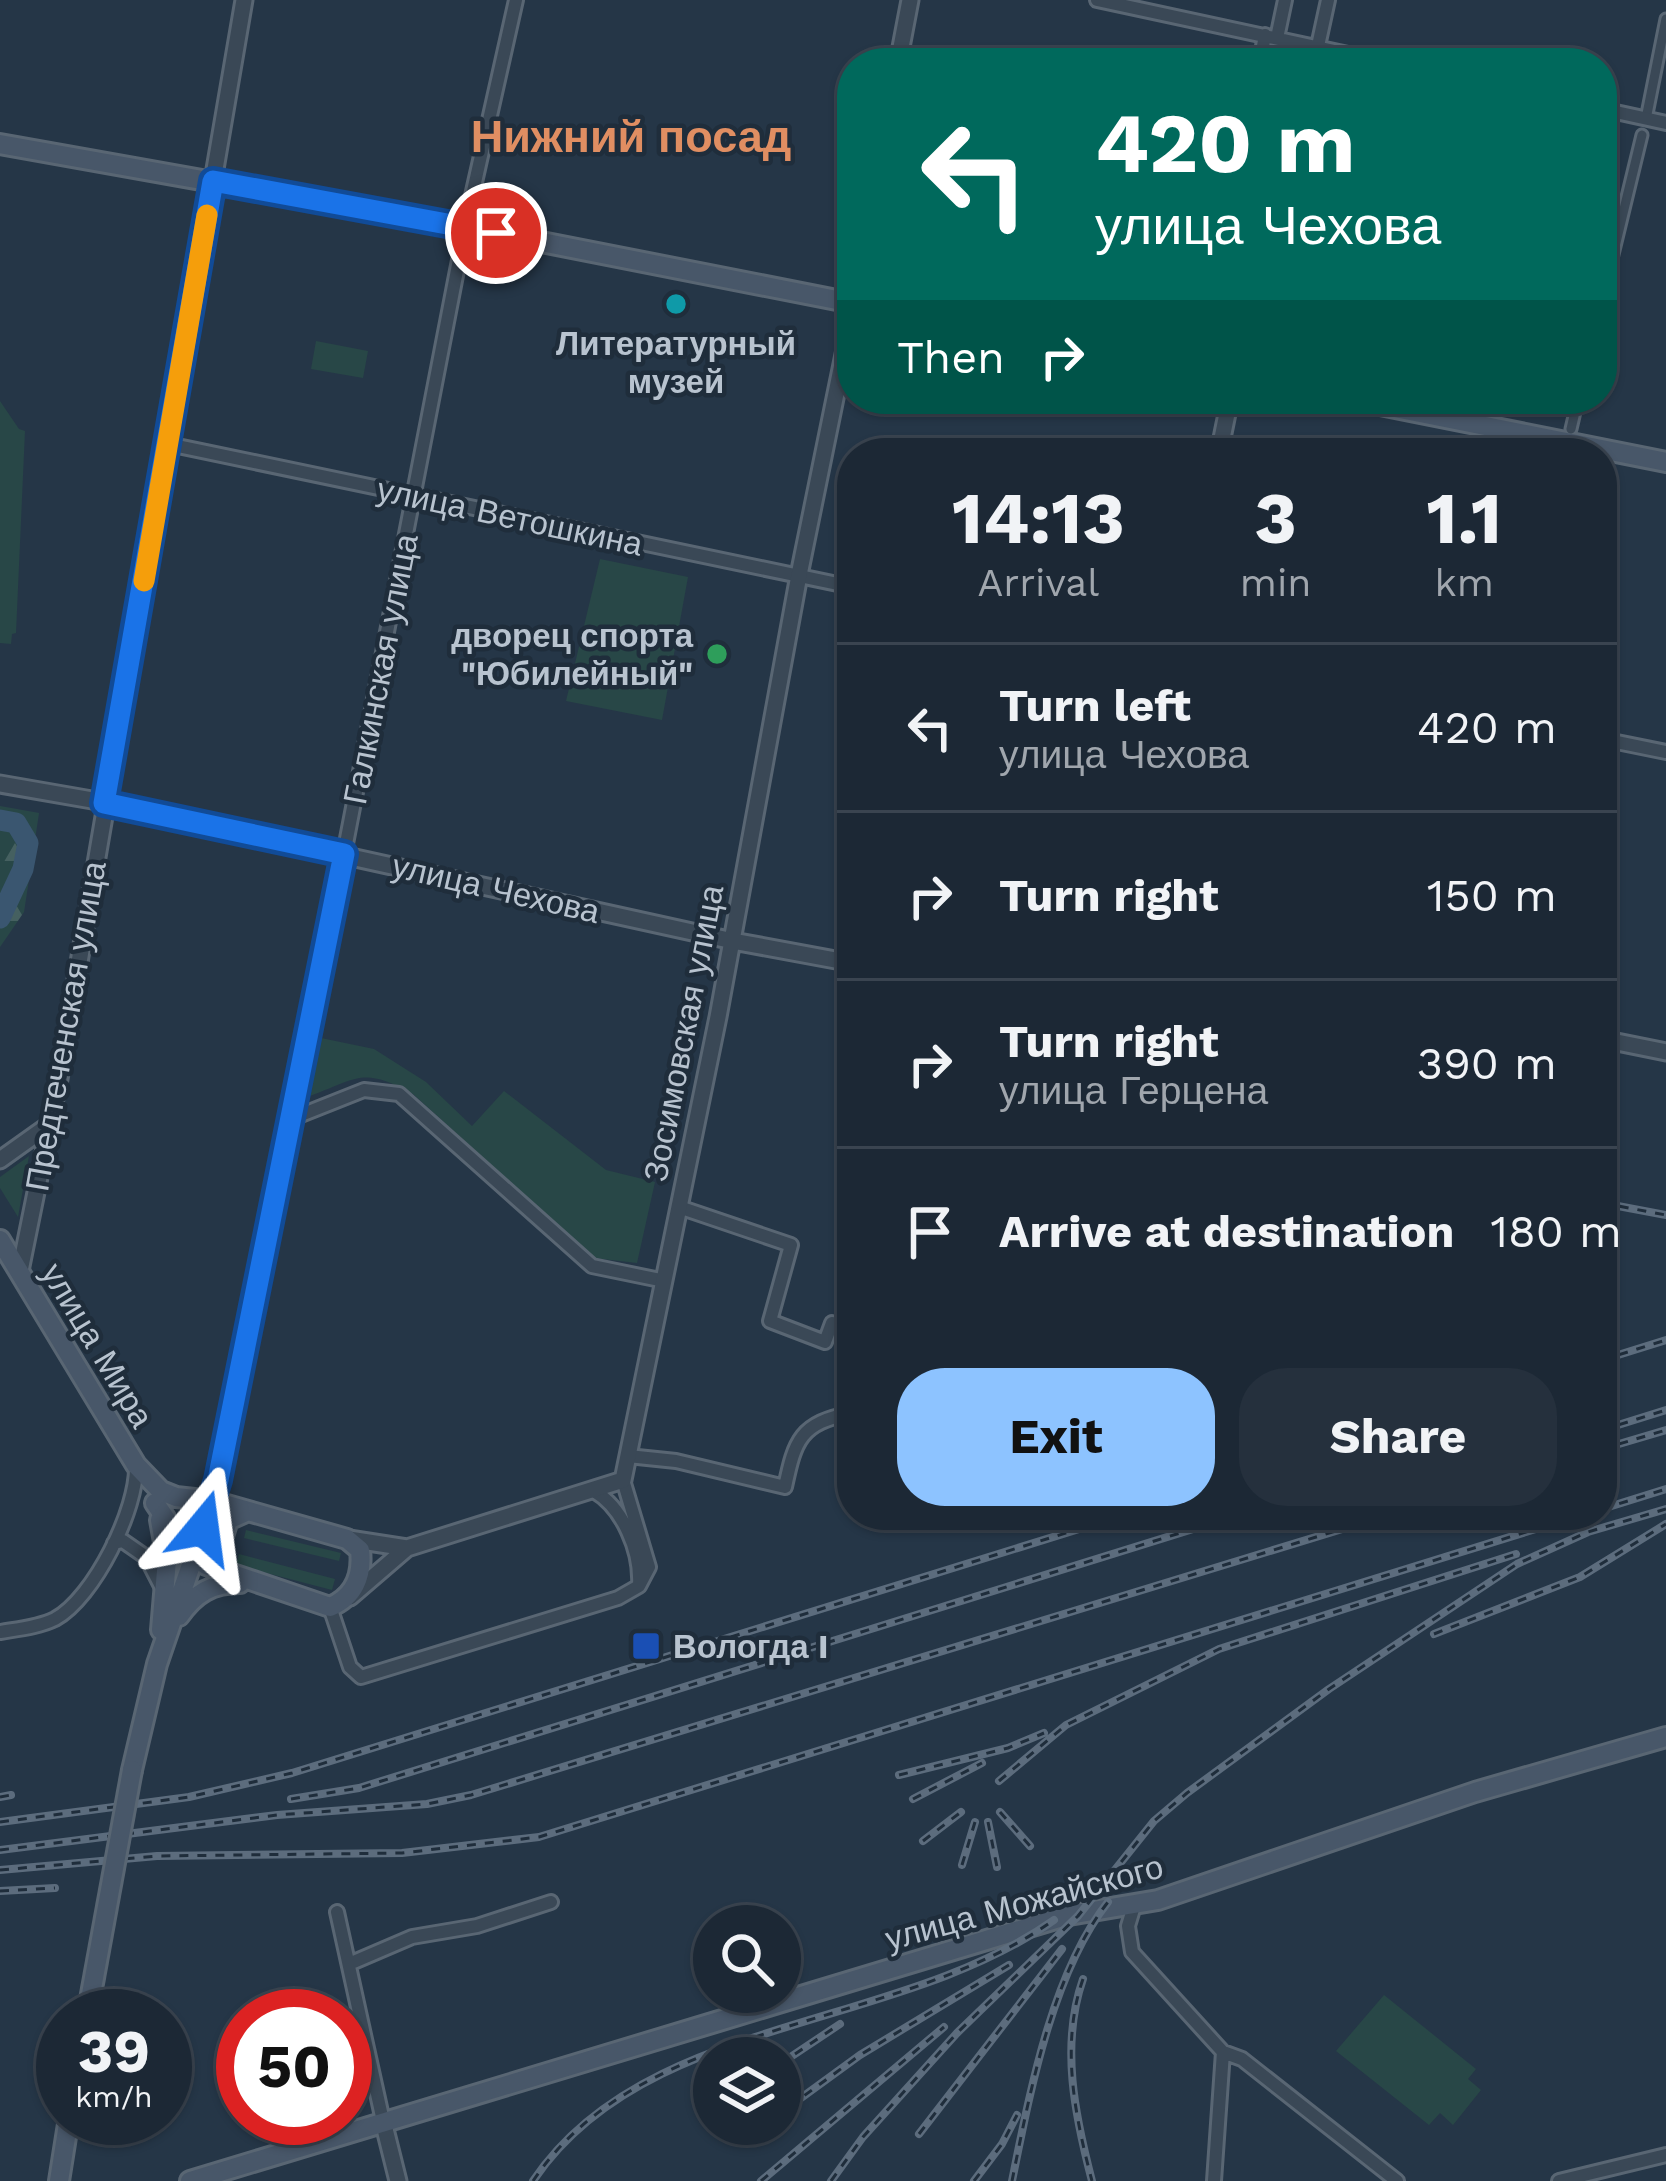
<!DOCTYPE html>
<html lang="en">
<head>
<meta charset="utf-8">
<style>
	body { margin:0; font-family:"Work Sans",sans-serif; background:#25303d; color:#f1f3f6; height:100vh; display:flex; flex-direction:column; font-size:45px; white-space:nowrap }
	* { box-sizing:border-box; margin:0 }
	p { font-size:39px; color:#a0a6ad }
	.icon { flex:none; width:66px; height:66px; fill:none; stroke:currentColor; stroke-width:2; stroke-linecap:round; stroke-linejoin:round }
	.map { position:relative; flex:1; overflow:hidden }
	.sheet { position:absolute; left:837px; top:438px; width:780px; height:1092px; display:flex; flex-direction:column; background:#1c2835; border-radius:48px; box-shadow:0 3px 9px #0004,0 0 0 3px #3a4450 }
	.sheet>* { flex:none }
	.guide { position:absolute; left:837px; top:48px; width:780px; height:366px; border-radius:48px; box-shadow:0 3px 9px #0004,0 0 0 3px #3a4450; background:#00695c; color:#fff; overflow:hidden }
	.fabs { position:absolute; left:693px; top:1905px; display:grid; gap:24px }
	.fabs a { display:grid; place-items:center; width:108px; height:108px; border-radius:50%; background:#1c2835; box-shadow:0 3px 9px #0004,0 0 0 3px #3a4450; font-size:60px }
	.speed { position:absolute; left:36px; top:1989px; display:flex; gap:24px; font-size:60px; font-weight:700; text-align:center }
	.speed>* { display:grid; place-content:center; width:156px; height:156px; border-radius:50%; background:#1c2835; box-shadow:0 3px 9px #0004,0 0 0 3px #3a4450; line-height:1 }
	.speed small { font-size:30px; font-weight:400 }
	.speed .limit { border:18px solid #d22; background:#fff; color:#111 }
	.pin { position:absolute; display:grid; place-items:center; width:102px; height:102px; color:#fff; margin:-51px; border:6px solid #fff; border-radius:50%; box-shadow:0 3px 12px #0007 }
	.me { position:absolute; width:132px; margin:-66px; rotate:16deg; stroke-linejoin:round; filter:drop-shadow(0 0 9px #0008) }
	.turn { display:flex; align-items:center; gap:42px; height:252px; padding:0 60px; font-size:54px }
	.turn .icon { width:156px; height:156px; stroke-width:2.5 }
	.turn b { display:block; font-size:84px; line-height:102px }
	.then { display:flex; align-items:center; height:114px; padding:0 60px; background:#0003; gap:24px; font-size:45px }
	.eta { display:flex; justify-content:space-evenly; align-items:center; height:204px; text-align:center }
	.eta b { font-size:72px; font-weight:700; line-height:84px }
	.primary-button { display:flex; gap:24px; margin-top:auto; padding:24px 60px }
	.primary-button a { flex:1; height:138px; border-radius:48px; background:#8dc3ff; color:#111; font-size:48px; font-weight:700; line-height:138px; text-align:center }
	.primary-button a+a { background:#25303d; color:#f1f3f6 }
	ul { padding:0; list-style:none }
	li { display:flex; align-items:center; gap:36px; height:168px; padding:0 60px; border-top:3px solid #3a4450 }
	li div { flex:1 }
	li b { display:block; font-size:45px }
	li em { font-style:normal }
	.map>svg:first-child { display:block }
	.green { fill:#284747 }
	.forest { fill:url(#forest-firs) }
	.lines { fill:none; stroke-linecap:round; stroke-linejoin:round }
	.river { stroke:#3a5670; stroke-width:21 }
	.pedestrian-casing { stroke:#596673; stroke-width:15 }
	.minor-casing { stroke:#596673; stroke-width:18 }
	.tertiary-casing { stroke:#596673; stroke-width:21 }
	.secondary-casing { stroke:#596673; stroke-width:24 }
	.pedestrian { stroke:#3a4856; stroke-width:9 }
	.minor { stroke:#3a4856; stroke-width:12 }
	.tertiary { stroke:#3a4856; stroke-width:15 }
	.secondary { stroke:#485769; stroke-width:18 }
	.rail-casing { stroke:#5c6c7d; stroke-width:8 }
	.rail { stroke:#1f2d3b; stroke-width:3; stroke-dasharray:9; stroke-linecap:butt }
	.secondary-bridge-casing { stroke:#596673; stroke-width:24; stroke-linecap:butt }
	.secondary-bridge { stroke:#485769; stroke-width:18 }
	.route-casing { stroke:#114b97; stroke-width:30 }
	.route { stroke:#1a73e8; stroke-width:21 }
	.slow { stroke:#f59e0b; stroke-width:21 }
	.culture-dot { fill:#0f9aa8; stroke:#1f2d3b; stroke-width:4.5 }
	.leisure-dot { fill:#2e9e5b; stroke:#1f2d3b; stroke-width:4.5 }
	.transit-dot { fill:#1a4fb4; stroke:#1f2d3b; stroke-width:4.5 }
	.labels { text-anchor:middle; stroke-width:9; stroke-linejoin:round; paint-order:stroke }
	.poi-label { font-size:33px; font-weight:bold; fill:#b8c3cf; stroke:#1f2d3b }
	.street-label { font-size:33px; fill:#b8c3cf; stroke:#1f2d3b }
	.district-label { font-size:45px; font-weight:bold; fill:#e08e62; stroke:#1f2d3b }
</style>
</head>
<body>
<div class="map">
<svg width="1666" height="2181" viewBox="0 0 1666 2181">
	<defs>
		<pattern id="forest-firs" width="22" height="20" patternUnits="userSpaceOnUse" patternTransform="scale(3)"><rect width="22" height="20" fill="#284747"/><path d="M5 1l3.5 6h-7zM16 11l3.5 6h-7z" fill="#456060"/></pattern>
	</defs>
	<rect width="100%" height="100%" fill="#253647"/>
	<path class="green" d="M316 341 368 351 363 378 311 369Z
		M0 401 19 429 25 431 16 633 12 634 11 644 0 643Z
		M600 559 688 577 662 720 566 701Z
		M321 1038 374 1049 426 1082 472 1126 504 1091 606 1170 655 1182 637 1263 594 1258 413 1094C363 1067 360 1077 310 1096Z
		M29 1156 18 1217 0 1188V1177Z
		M246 1530 341 1553 339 1561 244 1538Z
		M239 1554 335 1579 332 1590 236 1565Z
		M1384 1995 1476 2069 1468 2079 1481 2090 1453 2125 1440 2113 1429 2125 1336 2051Z"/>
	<path class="forest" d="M0 806 39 813 24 912 0 947Z"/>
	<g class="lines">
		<path class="river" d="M0 820 16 823 28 843 23 869 0 918"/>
		<g class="pedestrian-casing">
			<path id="pedestrian" d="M1646 119 1666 19
				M1602 300 1642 135
				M1571 429 1578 399"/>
		</g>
		<g class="minor-casing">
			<path id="minor" d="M1097 0 1390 63
				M1277 38 1285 0
				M1318 46 1328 0
				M1260 63 1265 35
				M1602 109 1666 123
				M465 227 516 0
				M168 444 852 587
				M1602 739 1666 752
				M344 854 459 260
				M291 1119 364 1090 399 1094 592 1266 665 1281
				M679 1207 791 1245 770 1321 825 1342 832 1323 852 1329
				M628 1456 676 1461 785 1487C795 1440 800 1423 852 1413
				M594 1491C623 1508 641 1551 639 1585
				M114 1543 123 1541 146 1557 161 1586
				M325 1606 330 1607 350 1667 361 1677 618 1598 639 1586 649 1567 623 1480
				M0 1632C18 1629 39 1627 55 1619 94 1598 138 1508 136 1465
				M1134 1906 1128 1926 1132 1952 1223 2052 1214 2181
				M337 1912 383 2121
				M349 1964 412 1937 477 1926 551 1902
				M1223 2052 1242 2059 1397 2181
				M1559 2181 1666 2155"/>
		</g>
		<g class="tertiary-casing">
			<path id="tertiary" d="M898 63 910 0
				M1219 453 1230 399
				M0 784 92 800 733 941 852 963
				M1602 1039 1666 1052
				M0 1160 49 1125
				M20 1271 59 1079 244 0
				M213 1501 344 854
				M349 1539 407 1548 623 1480 718 1017 799 575 852 315
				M350 1597 407 1548
				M383 2121 398 2181"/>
		</g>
		<g class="secondary-casing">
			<path id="secondary" d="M0 144 465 227 852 303
				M1350 399 1666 462
				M0 1240 136 1465 161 1491 176 1497 213 1501 347 1539 360 1550C363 1576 354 1597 330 1607L206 1565 182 1543 155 1503
				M160 1520 167 1559 161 1630
				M227 1575 217 1556 228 1520 248 1511
				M179 1616C195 1593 212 1583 240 1583
				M132 1770 157 1664 213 1501
				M59 2181 69 2118
				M190 2181 1069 1915 1158 1900 1475 1792 1666 1737"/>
		</g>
		<use href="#pedestrian" class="pedestrian"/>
		<use href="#minor" class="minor"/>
		<use href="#tertiary" class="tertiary"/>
		<use href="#secondary" class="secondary"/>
		<g class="rail-casing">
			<path id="rail" d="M1602 1203 1666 1215
				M1602 1360 1666 1340
				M1602 1430 1666 1410
				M1602 1449 1666 1430
				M1602 1509 1666 1489
				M1434 1634 1580 1577 1666 1524
				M899 1775 1008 1748 1044 1733
				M999 1781 1066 1725 1219 1649 1516 1554
				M0 1797 11 1795
				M291 1799 359 1788 1238 1515
				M913 1799 982 1763
				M1000 1812 1030 1846
				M0 1822 189 1797 292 1773 1124 1515
				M988 1822 997 1867
				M923 1841 961 1812
				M0 1850 277 1815 427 1804 471 1795 1388 1515
				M962 1865 975 1822
				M0 1870 157 1856 402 1853 539 1837 1581 1515
				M0 1891 55 1888
				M1083 1979C1060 2045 1075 2116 1092 2181
				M780 2064 840 2024
				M790 2106 860 2055 1009 1965
				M919 2134 1062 1949
				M533 2181C644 2015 896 2032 1054 1920
				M761 2181 944 2027
				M831 2181 863 2137 957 2033 1078 1916 1154 1821 1187 1793 1329 1689 1517 1564 1588 1532 1666 1509
				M974 2181 1002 2144 1017 2115
				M1012 2181C1030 2092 1052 1973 1108 1902"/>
		</g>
		<use href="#rail" class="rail"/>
		<g class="secondary-bridge-casing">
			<path id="secondary-bridge" d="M87 2016 132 1770"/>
		</g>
		<use href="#secondary-bridge" class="secondary-bridge"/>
	</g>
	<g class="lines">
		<g class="route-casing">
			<path id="route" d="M203 1528 218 1480 344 854 104 803 213 181 496 233"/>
		</g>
		<use href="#route" class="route"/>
		<path class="slow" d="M144 581 207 215"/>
	</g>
	<circle class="culture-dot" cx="676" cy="304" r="12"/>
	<circle class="leisure-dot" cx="717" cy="654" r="12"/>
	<rect class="transit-dot" x="631" y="1631" width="30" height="30" rx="6"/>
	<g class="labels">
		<g class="poi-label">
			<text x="676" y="355">Литературный<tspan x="676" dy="38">музей</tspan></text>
			<text x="693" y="647" text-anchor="end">дворец спорта<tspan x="693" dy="38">"Юбилейный"</tspan></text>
			<text x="673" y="1658" text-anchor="start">Вологда I</text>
		</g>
		<g class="street-label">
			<text transform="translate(510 516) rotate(12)" y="12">улица Ветошкина</text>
			<text transform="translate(380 669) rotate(-79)" y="12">Галкинская улица</text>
			<text transform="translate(496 888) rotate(13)" y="12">улица Чехова</text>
			<text transform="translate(65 1026) rotate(-80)" y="12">Предтеченская улица</text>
			<text transform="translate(683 1033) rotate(-79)" y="12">Зосимовская улица</text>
			<text transform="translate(98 1345) rotate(59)" y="12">улица Мира</text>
			<text transform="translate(1024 1902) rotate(-15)" y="12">улица Можайского</text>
		</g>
		<g class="district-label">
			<text x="631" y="152">Нижний посад</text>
		</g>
	</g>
</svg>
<div class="fabs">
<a><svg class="icon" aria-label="search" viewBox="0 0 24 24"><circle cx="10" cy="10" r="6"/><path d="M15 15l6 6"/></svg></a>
<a><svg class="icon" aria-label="layers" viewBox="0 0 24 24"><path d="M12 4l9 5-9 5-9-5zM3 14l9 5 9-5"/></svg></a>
</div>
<div class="speed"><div>39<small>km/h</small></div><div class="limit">50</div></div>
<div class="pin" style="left:496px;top:233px;background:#d93025"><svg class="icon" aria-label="arrive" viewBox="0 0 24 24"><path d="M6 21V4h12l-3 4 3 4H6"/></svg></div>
<svg class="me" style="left:203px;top:1528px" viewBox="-20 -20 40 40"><path d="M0-17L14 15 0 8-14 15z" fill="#1a73e8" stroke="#fff" stroke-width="4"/></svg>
<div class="guide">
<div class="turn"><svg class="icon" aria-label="left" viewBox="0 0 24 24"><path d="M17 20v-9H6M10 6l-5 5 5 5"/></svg><div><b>420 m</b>улица Чехова</div></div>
<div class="then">Then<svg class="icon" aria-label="right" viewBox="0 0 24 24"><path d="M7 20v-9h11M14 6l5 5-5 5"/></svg></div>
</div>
<section class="sheet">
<div class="eta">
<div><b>14:13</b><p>Arrival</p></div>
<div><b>3</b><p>min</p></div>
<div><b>1.1</b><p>km</p></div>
</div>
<ul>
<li><svg class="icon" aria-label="left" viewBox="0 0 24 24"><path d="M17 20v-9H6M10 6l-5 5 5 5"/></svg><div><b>Turn left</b><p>улица Чехова</p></div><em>420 m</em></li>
<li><svg class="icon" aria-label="right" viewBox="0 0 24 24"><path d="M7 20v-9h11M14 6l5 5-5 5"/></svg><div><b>Turn right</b></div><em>150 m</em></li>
<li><svg class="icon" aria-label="right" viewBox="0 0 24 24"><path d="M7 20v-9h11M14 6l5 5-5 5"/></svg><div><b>Turn right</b><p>улица Герцена</p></div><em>390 m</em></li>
<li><svg class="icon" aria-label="arrive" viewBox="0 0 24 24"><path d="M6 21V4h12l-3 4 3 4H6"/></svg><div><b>Arrive at destination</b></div><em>180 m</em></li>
</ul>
<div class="primary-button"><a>Exit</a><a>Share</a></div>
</section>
</div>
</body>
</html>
